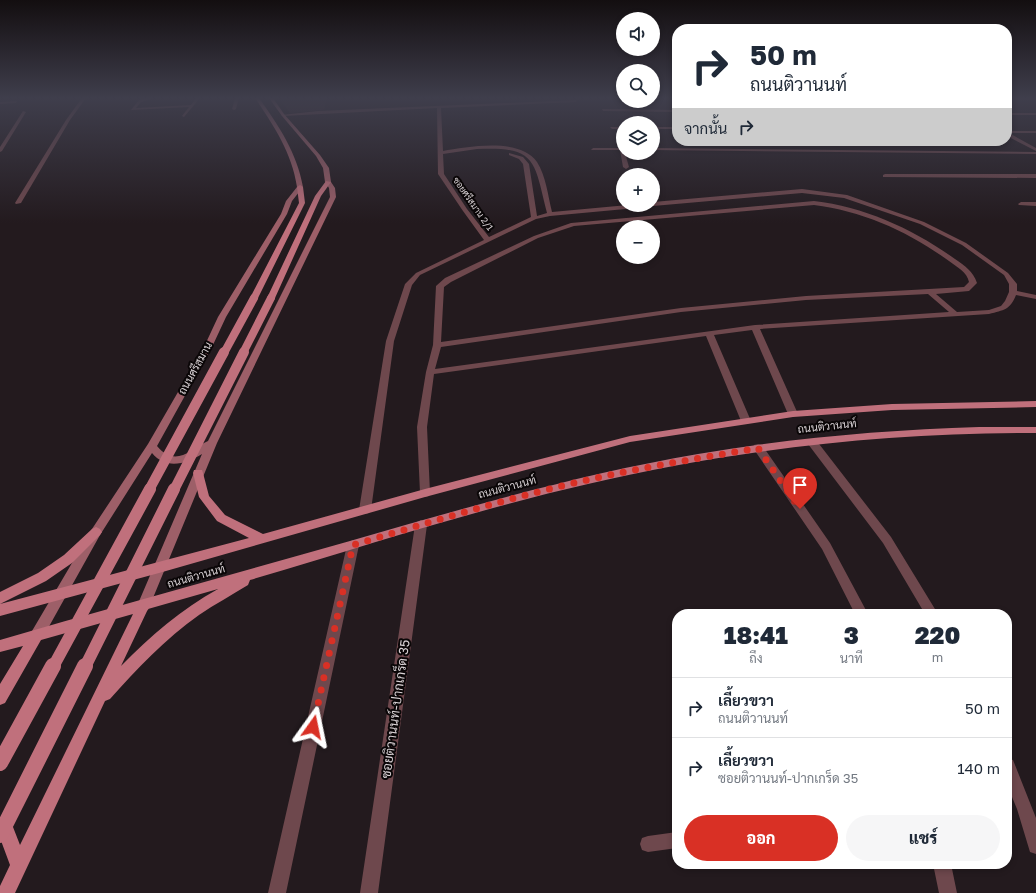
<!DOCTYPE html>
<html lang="th">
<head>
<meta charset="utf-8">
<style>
	body { margin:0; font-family:"Golos Text",Sarabun,sans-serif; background:#f6f6f7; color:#1f2937; height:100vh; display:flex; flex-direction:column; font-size:15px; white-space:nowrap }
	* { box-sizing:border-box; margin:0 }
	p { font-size:13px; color:#747a83 }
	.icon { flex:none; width:22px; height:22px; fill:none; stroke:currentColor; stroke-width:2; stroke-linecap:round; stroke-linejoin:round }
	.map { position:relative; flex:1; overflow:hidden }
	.sheet { position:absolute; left:672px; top:609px; width:340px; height:260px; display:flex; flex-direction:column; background:#fff; border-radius:16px; box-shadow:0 2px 6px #0003 }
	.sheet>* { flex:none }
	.top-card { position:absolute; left:672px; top:24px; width:340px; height:122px; border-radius:16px; box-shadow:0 2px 6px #0003; background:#fff; color:#1f2937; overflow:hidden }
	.controls { position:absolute; left:616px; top:12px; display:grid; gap:8px }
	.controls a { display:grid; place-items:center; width:44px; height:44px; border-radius:50%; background:#fff; box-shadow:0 2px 6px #0003; font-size:20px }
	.pin { position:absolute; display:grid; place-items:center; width:34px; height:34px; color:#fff; margin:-41px -17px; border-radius:50% 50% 50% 0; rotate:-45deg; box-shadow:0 0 4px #0007 }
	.pin .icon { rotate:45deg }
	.me { position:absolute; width:44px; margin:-22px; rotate:12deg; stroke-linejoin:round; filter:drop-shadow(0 0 3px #0008) }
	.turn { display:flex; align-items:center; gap:14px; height:84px; padding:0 12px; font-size:18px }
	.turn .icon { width:52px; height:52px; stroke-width:2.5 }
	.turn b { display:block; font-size:28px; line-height:34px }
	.then { display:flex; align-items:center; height:38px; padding:0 12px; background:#0003; gap:8px; font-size:15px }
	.eta { display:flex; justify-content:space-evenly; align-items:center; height:68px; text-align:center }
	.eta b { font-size:24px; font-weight:800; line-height:28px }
	.cta { display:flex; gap:8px; margin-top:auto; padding:8px 12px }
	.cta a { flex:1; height:46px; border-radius:24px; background:#d93025; color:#fff; font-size:16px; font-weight:800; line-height:46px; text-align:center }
	.cta a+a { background:#f6f6f7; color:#1f2937 }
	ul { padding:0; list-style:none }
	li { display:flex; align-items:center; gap:12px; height:60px; padding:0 12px; border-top:1px solid #e0e1e3 }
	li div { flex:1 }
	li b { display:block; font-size:15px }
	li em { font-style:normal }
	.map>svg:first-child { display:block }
	.built { fill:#302228 }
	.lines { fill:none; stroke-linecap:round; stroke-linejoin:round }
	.minor { fill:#6e484d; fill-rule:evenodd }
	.secondary { fill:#9d5f68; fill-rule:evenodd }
	.primary { fill:#c0707c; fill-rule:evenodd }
	.primary-bridge-far3 { stroke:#c0707c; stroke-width:8 }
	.primary-bridge-far2 { stroke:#c0707c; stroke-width:10 }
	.primary-bridge-far1 { stroke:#c0707c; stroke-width:12 }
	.primary-bridge { stroke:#c0707c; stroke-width:16 }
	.route { stroke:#d93025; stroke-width:7; stroke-dasharray:0 12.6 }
	.labels { text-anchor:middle; stroke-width:4; stroke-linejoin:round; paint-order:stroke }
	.far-street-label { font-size:9px; fill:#d9d2d5; stroke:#0a0607 }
	.street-label { font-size:11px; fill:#d9d2d5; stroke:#0a0607 }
	.near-street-label { font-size:13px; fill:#d9d2d5; stroke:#0a0607 }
</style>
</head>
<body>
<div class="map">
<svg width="1036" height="893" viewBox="0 0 1036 893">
	<rect width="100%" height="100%" fill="#231a1e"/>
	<path class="built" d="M279 98H327L324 110 290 113Z"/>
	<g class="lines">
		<path class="minor" d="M82 98H86L70 120 21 203 16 204 15 203 66 120Z
			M146 98H154L141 102 136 108 191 105 196 98H200L184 117 182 116 189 107 131 110 139 100Z
			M235 98H239L236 109 234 110 232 109Z
			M1007 98H1036V100H1007Z
			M577 100 576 102 441 108 443 151C468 147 519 137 537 162 546 176 548 196 552 212L628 205H650L647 207 550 216 536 219 420 275 412 285 394 341 371 510 369 513 365 514 361 513 359 510 386 341 405 284 416 273 484 240 463 211 438 174 437 108 283 116 281 115 318 111ZM477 149C537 146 534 161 547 213L537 216 529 164 523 157 509 153V155L519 159 523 164 531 217 489 237 467 209 444 174 443 154Z
			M17 101 16 103 0 104V102Z
			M602 109 677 110V112L603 111Z
			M23 111 26 112 2 151 0 152V147Z
			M1007 113H1036V115H1007Z
			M610 127H623V129H612Z
			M653 127H677V129H653Z
			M1007 131H1036V133H1009L1036 148V151L1007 136Z
			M593 148H623V153H625L629 167 626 169 623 167 620 150H591Z
			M653 148 1036 152V154L653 150Z
			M885 174H1036V178L883 177V175Z
			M802 189 847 195 924 222 966 243 1008 273 1017 284V291L1036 295V299L1016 295C1010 310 1004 310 989 314L760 329 798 414 793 417 788 414 752 330 714 335 751 421 746 424 741 421 706 336 434 374 427 427 430 493 429 496 425 497 421 496 420 493 417 427 426 372 433 345 436 286 445 278 534 236 571 223 814 201C865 207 913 229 955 259 965 266 973 271 977 283L969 291 936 294 957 312 989 310 1001 306 1005 301 1009 292V284L1004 275 962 245 920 224 844 198 802 193 653 206 651 205H653V202ZM814 205C863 211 909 232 949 261 957 267 967 272 969 282L964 287 806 296 681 308 441 342 444 287 451 282 538 238 574 226ZM928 294 949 312 755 325 435 369 441 347 681 312 806 300Z
			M1021 202H1036V206L1019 205 1018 204Z
			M812 439 816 440 891 537 938 614H925L883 543 808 444 807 442Z
			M758 444 762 445 830 543 868 614H855L822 549 753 448 754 445Z
			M421 520 425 522 427 525 378 893H360L415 525 417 522Z
			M353 540 357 542 359 545 286 893H268L347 545 349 542Z
			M1007 758 1013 760 1036 818V854L1030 852 1017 809 1007 785Z
			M677 832V848L648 852 642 850 640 844 642 838 648 836Z
			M933 864H951L957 893H939Z"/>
		<path class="secondary" d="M255 98H259C279 126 297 153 303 187L292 201 287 214 226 317 212 347 157 446C176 468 189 450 208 441L330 197 329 188 325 182 323 168 316 156 282 116 269 98H273L284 114 320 155 329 168 331 182 335 188 336 197 217 443 148 610 143 612 138 610 137 606 202 454C186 464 166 470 152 453L100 535 42 639 37 641 32 639 30 635 32 631 92 529 148 444 204 347 218 317 281 214 286 201 297 187C292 153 274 126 255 98Z"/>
		<path class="primary" d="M326 181 331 182 321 196 275 298 274 300H268L267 298 315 196Z
			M300 185 303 187 305 203 258 298 257 300H251L250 298 299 203 297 187Z
			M1036 401V407L892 410 793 417 630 442 425 497 159 573 0 616V604L249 538 217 521 199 497 193 473 194 470H202L203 473 209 496 225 515 263 534 425 489 630 436 793 411 892 404Z
			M979 427H1036V433C883 433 737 449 588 484 474 510 362 547 250 580L248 585C232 595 215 604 199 615 165 639 137 669 110 699L105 701 15 893H0V886L10 865 0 838V819L13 827 20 845 133 614 41 640 5 703 0 705V684L23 646 0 652V640C116 606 234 574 350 541 465 508 580 474 698 454 791 438 885 430 979 427ZM218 589C182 609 150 636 121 666L148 609Z
			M96 527 100 529 102 532 100 535 72 563 46 581 0 604V592L38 573 64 555 92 529Z"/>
		<path class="primary-bridge-far3" d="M224 353 254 298
			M243 353 271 298"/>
		<path class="primary-bridge-far2" d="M149 490 224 352
			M174 490 244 352"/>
		<path class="primary-bridge-far1" d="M53 667 150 489
			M85 667 174 489"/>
		<path class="primary-bridge" d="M0 763 53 666
			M0 835 85 666"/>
	</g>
	<linearGradient id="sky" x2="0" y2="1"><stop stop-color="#130e10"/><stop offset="0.44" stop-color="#3f3e4c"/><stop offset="1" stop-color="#3f3e4c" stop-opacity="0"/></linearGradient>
	<rect width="1036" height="223" fill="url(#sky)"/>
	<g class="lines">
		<path class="route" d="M313 727 353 545C431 522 508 498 587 480 644 467 701 458 758 448L800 509"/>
	</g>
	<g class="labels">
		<g class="far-street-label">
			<text transform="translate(473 204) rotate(55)" y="3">ซอยศรีสมาน 2/1</text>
		</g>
		<g class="street-label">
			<text transform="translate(195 368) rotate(-61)" y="4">ถนนศรีสมาน</text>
			<text transform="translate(827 426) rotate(-6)" y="4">ถนนติวานนท์</text>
			<text transform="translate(507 487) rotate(-15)" y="4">ถนนติวานนท์</text>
			<text transform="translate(196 576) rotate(-16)" y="4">ถนนติวานนท์</text>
		</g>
		<g class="near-street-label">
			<text transform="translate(395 709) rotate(-82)" y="5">ซอยติวานนท์-ปากเกร็ด 35</text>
		</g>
	</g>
</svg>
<div class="controls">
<a><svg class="icon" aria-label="sound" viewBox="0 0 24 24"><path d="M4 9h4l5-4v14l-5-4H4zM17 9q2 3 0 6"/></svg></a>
<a><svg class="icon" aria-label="search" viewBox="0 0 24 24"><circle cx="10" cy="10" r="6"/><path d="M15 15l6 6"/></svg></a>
<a><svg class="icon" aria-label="layers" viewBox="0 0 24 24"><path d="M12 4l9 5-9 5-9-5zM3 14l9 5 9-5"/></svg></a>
<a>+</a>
<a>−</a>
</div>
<div class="pin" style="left:800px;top:509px;background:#d93025"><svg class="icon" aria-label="arrive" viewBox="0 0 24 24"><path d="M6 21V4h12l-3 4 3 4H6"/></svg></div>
<svg class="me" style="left:313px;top:727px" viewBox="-20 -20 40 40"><path d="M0-17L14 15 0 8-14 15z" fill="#d93025" stroke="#fff" stroke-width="4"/></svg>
<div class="top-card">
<div class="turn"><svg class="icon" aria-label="right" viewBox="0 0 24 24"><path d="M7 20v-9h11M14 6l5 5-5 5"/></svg><div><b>50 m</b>ถนนติวานนท์</div></div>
<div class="then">จากนั้น<svg class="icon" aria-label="right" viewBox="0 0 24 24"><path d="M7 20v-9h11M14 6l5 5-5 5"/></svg></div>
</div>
<section class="sheet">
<div class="eta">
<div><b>18:41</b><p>ถึง</p></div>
<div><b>3</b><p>นาที</p></div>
<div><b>220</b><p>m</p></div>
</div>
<ul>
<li><svg class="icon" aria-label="right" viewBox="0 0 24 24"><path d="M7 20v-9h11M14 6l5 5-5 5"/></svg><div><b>เลี้ยวขวา</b><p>ถนนติวานนท์</p></div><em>50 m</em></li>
<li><svg class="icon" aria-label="right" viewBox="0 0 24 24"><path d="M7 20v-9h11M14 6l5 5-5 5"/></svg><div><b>เลี้ยวขวา</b><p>ซอยติวานนท์-ปากเกร็ด 35</p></div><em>140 m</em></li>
</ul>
<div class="cta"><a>ออก</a><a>แชร์</a></div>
</section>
</div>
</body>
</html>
